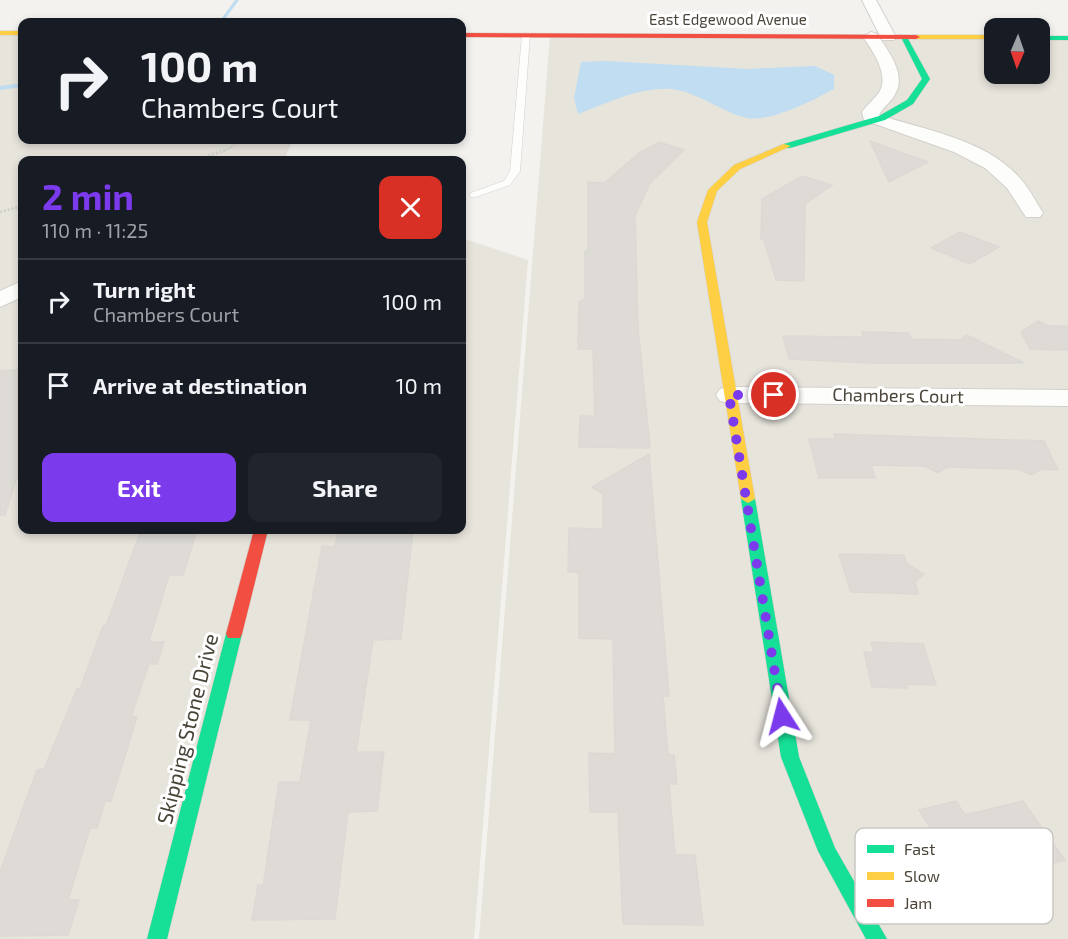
<!DOCTYPE html>
<html lang="en">
<head>
<meta charset="utf-8">
<style>
	body { margin:0; font-family:"Exo 2",sans-serif; background:#20242c; color:#f1f3f6; height:100vh; display:flex; flex-direction:column; font-size:22px; white-space:nowrap }
	* { box-sizing:border-box; margin:0 }
	p { font-size:20px; color:#9ea1a6 }
	.icon { flex:none; width:33px; height:33px; fill:none; stroke:currentColor; stroke-width:2; stroke-linecap:round; stroke-linejoin:round }
	.map { position:relative; flex:1; overflow:hidden }
	.sheet { position:absolute; left:18px; top:156px; width:448px; height:378px; display:flex; flex-direction:column; background:#171b24; border-radius:12px; box-shadow:0 3px 9px #0003 }
	.sheet>* { flex:none }
	.guide { position:absolute; left:18px; top:18px; width:448px; height:126px; border-radius:12px; box-shadow:0 3px 9px #0003; background:#171b24; color:#f1f3f6; overflow:hidden }
	.needle { width:39px; rotate:182deg }
	.buttons { position:absolute; left:984px; top:18px; display:grid; gap:12px }
	.buttons a { display:grid; place-items:center; width:66px; height:66px; border-radius:12px; background:#171b24; box-shadow:0 3px 9px #0003; font-size:30px }
	.pin { position:absolute; display:grid; place-items:center; width:51px; height:51px; color:#fff; margin:-26px; border:3px solid #fff; border-radius:50%; box-shadow:0 2px 6px #0007 }
	.me { position:absolute; width:66px; margin:-33px; rotate:351deg; stroke-linejoin:round; filter:drop-shadow(0 0 4px #0008) }
	.turn { display:flex; align-items:center; gap:21px; height:126px; padding:0 24px; font-size:27px }
	.turn .icon { width:78px; height:78px; stroke-width:2.5 }
	.turn b { display:block; font-size:42px; line-height:51px }
	.round { display:grid; place-items:center; flex:none; width:63px; height:63px; border-radius:12px; background:#20242c }
	.overview { display:flex; align-items:center; justify-content:space-between; height:102px; padding:0 24px }
	h1 { font-size:36px; font-weight:700; line-height:45px; color:#7c3aed }
	.primary-button { display:flex; gap:12px; margin-top:auto; padding:12px 24px }
	.primary-button a { flex:1; height:69px; border-radius:12px; background:#7c3aed; color:#fff; font-size:24px; font-weight:700; line-height:69px; text-align:center }
	.primary-button a+a { background:#20242c; color:#f1f3f6 }
	ul { padding:0; list-style:none }
	li { display:flex; align-items:center; gap:18px; height:84px; padding:0 24px; border-top:2px solid #363941 }
	li div { flex:1 }
	li b { display:block; font-size:22px }
	li em { font-style:normal }
	.map>svg:first-child { display:block }
	.residential { fill:#e7e4dc }
	.water { fill:#c0ddf1 }
	.lines { fill:none; stroke-linecap:round; stroke-linejoin:round }
	.stream { fill:#c0ddf1; fill-rule:evenodd }
	.building { fill:#dedbd6; stroke:#dcd9d4; stroke-width:1.5 }
	.lane-casing { stroke:#d2d0cb; stroke-width:1 }
	.street-casing { stroke:#d2d0cb; stroke-width:2 }
	.fast-casing { stroke:#d3cfc5; stroke-width:1 }
	.slow-casing { stroke:#d3cfc5; stroke-width:1 }
	.jam-casing { stroke:#d3cfc5; stroke-width:1 }
	.path-far1 { stroke:#d3d2cc; stroke-width:2; stroke-dasharray:1.5 1.5; stroke-linecap:butt }
	.path { stroke:#d3d2cc; stroke-width:3; stroke-dasharray:2 2; stroke-linecap:butt }
	.lane { fill:#fdfdfc; fill-rule:evenodd }
	.street { fill:#fdfdfc; fill-rule:evenodd }
	.fast { fill:#16e098; fill-rule:evenodd }
	.slow { fill:#ffcf43; fill-rule:evenodd }
	.jam { fill:#f24e42; fill-rule:evenodd }
	.route { stroke:#7c3aed; stroke-width:10; stroke-dasharray:0 18 }
	.labels { text-anchor:middle; stroke-width:6; stroke-linejoin:round; paint-order:stroke }
	.far-street-label { font-size:15px; fill:#4b4439; stroke:#fff }
	.street-label { font-size:18px; fill:#4b4439; stroke:#fff }
	.near-street-label { font-size:21px; fill:#4b4439; stroke:#fff }
	.key { fill:#fff; stroke:#c9c7c4; stroke-width:1.5 }
	.key-label { font-size:16px; fill:#4b4439 }
</style>
</head>
<body>
<div class="map">
<svg width="1068" height="939" viewBox="0 0 1068 939">
	<rect width="100%" height="100%" fill="#f4f2ee"/>
	<path class="residential" d="M0 33 22 34V140H293L284 160H22V530H462V238L528 260 474 939H0Z
		M550 36 994 37V74H1040V38H1068V939H479Z"/>
	<path class="water" d="M607 61 747 69 815 66 834 75V89C814 100 766 125 743 117 718 110 698 92 671 89 638 87 608 103 578 114L574 98 581 62Z"/>
	<g class="lines">
		<path class="stream" d="M235 0H239L223 22H219Z
			M22 83V87L0 90V86Z"/>
	</g>
	<path class="building" d="M870 141 928 162 889 182Z
		M659 142 684 150 650 183 635 216 638 329 650 448 579 447 580 416H595L593 349H578L579 302 585 299V251H588V182L604 183 639 153Z
		M802 176 832 185 805 204 804 281 776 280 764 240 761 239 762 199Z
		M960 232 999 247 970 264 931 248Z
		M1038 321 1049 326H1068V350L1030 349 1021 332Z
		M862 332 909 333 911 339 960 340 967 335 1024 363H872L789 359 783 336 863 337Z
		M22 369V461L5 515H0V371Z
		M834 434 1044 441 1058 470 1041 469 1032 475 1018 469 947 467 938 473 925 466 871 465 875 478H819L809 439H835Z
		M649 454 669 696H663L668 755H674L677 784H669L675 855H695L703 925 623 924 618 812H590L589 753 615 754 613 639 579 638V572H568L569 528 603 529V494L592 487Z
		M141 530H197L183 575H169L149 642H164L157 664H149L131 717H137L111 801H105L97 828H90L68 900H79L68 935 0 936V872L37 770 44 769 77 689H80L103 626H106Z
		M338 530H413L401 639 373 640 356 752H384L377 811 348 812 335 919 252 920 258 885 263 886 279 782H300L311 720H290L322 546 335 547Z
		M839 554 904 555 907 564 924 574 915 582 918 594 851 592Z
		M871 642 923 644 936 685 906 684 907 688 872 687 864 652 874 653Z
		M956 801 965 815 1023 801 1065 860 963 888 945 859 949 858 919 810Z"/>
	<g class="lines">
		<g class="lane-casing">
			<path id="lane" d="M526 33 530 35 520 171 510 185 476 197H470V193L504 181 510 171 522 35Z"/>
		</g>
		<g class="street-casing">
			<path id="street" d="M862 0H876L896 37 894 40H882Z
				M871 32 877 34C888 51 908 75 894 96 890 103 883 107 879 115 925 130 983 139 1017 175 1028 186 1035 200 1043 213L1040 217H1026L1007 188 985 168 954 152 864 120 862 112C867 105 873 100 878 94 891 77 873 51 863 37Z
				M22 281V297L0 307V291Z
				M729 387 1068 390V406L729 403 720 401 716 395 720 389Z"/>
		</g>
		<g class="fast-casing">
			<path id="fast" d="M900 35 907 37 930 79 913 104 885 120 790 148H784V144L879 116 907 100 922 79Z
				M1040 36H1068V40H1040Z
				M748 495 755 499 799 757 835 848 887 939H866L818 851 781 757 741 499Z
				M234 628 240 630 242 634 167 939H147L226 634 228 630Z"/>
		</g>
		<g class="slow-casing">
			<path id="slow" d="M0 31H22V35H0Z
				M913 35H994V39H913Z
				M784 144 791 146 740 169 717 191 707 222 755 499 748 503 741 499 697 222 708 190 734 165Z"/>
		</g>
		<g class="jam-casing">
			<path id="jam" d="M462 33 916 35 920 37 916 39 462 37Z
				M254 530H268L242 634 240 638H228L226 634Z"/>
		</g>
		<path class="path-far1" d="M223 152 243 140"/>
		<path class="path" d="M197 160 225 150
			M0 212 22 206"/>
		<use href="#lane" class="lane"/>
		<use href="#street" class="street"/>
		<use href="#fast" class="fast"/>
		<use href="#slow" class="slow"/>
		<use href="#jam" class="jam"/>
	</g>
	<g class="lines">
		<path class="route" d="M774 395H729L782 716"/>
	</g>
	<g class="labels">
		<g class="far-street-label">
			<text x="728" y="25">East Edgewood Avenue</text>
		</g>
		<g class="street-label">
			<text transform="translate(898 396) rotate(1)" y="6">Chambers Court</text>
		</g>
		<g class="near-street-label">
			<text transform="translate(188 729) rotate(-76)" y="7">Skipping Stone Drive</text>
		</g>
	</g>
	<rect x="855" y="828" width="198" height="96" rx="9" class="key"/>
	<rect x="867" y="845" width="27" height="8" fill="#16e098"/>
	<rect x="867" y="872" width="27" height="8" fill="#ffcf43"/>
	<rect x="867" y="899" width="27" height="8" fill="#f24e42"/>
	<g class="key-label">
		<text x="904" y="855">Fast</text>
		<text x="904" y="882">Slow</text>
		<text x="904" y="909">Jam</text>
	</g>
</svg>
<div class="buttons">
<a><svg class="needle" viewBox="-14 -14 28 28"><path d="M0-13l5 13h-10z" fill="#e53935"/><path d="M0 13l5-13h-10z" fill="#9ea1a6"/></svg></a>
</div>
<div class="pin" style="left:774px;top:395px;background:#d93025"><svg class="icon" aria-label="arrive" viewBox="0 0 24 24"><path d="M6 21V4h12l-3 4 3 4H6"/></svg></div>
<svg class="me" style="left:782px;top:716px" viewBox="-20 -20 40 40"><path d="M0-17L14 15 0 8-14 15z" fill="#7c3aed" stroke="#fff" stroke-width="4"/></svg>
<div class="guide">
<div class="turn"><svg class="icon" aria-label="right" viewBox="0 0 24 24"><path d="M7 20v-9h11M14 6l5 5-5 5"/></svg><div><b>100 m</b>Chambers Court</div></div>
</div>
<section class="sheet">
<div class="overview"><div><h1>2 min</h1><p>110 m · 11:25</p></div><a class="round" style="background:#d93025;color:#fff"><svg class="icon" aria-label="close" viewBox="0 0 24 24"><path d="M6 6l12 12M18 6L6 18"/></svg></a></div>
<ul>
<li><svg class="icon" aria-label="right" viewBox="0 0 24 24"><path d="M7 20v-9h11M14 6l5 5-5 5"/></svg><div><b>Turn right</b><p>Chambers Court</p></div><em>100 m</em></li>
<li><svg class="icon" aria-label="arrive" viewBox="0 0 24 24"><path d="M6 21V4h12l-3 4 3 4H6"/></svg><div><b>Arrive at destination</b></div><em>10 m</em></li>
</ul>
<div class="primary-button"><a>Exit</a><a>Share</a></div>
</section>
</div>
</body>
</html>
